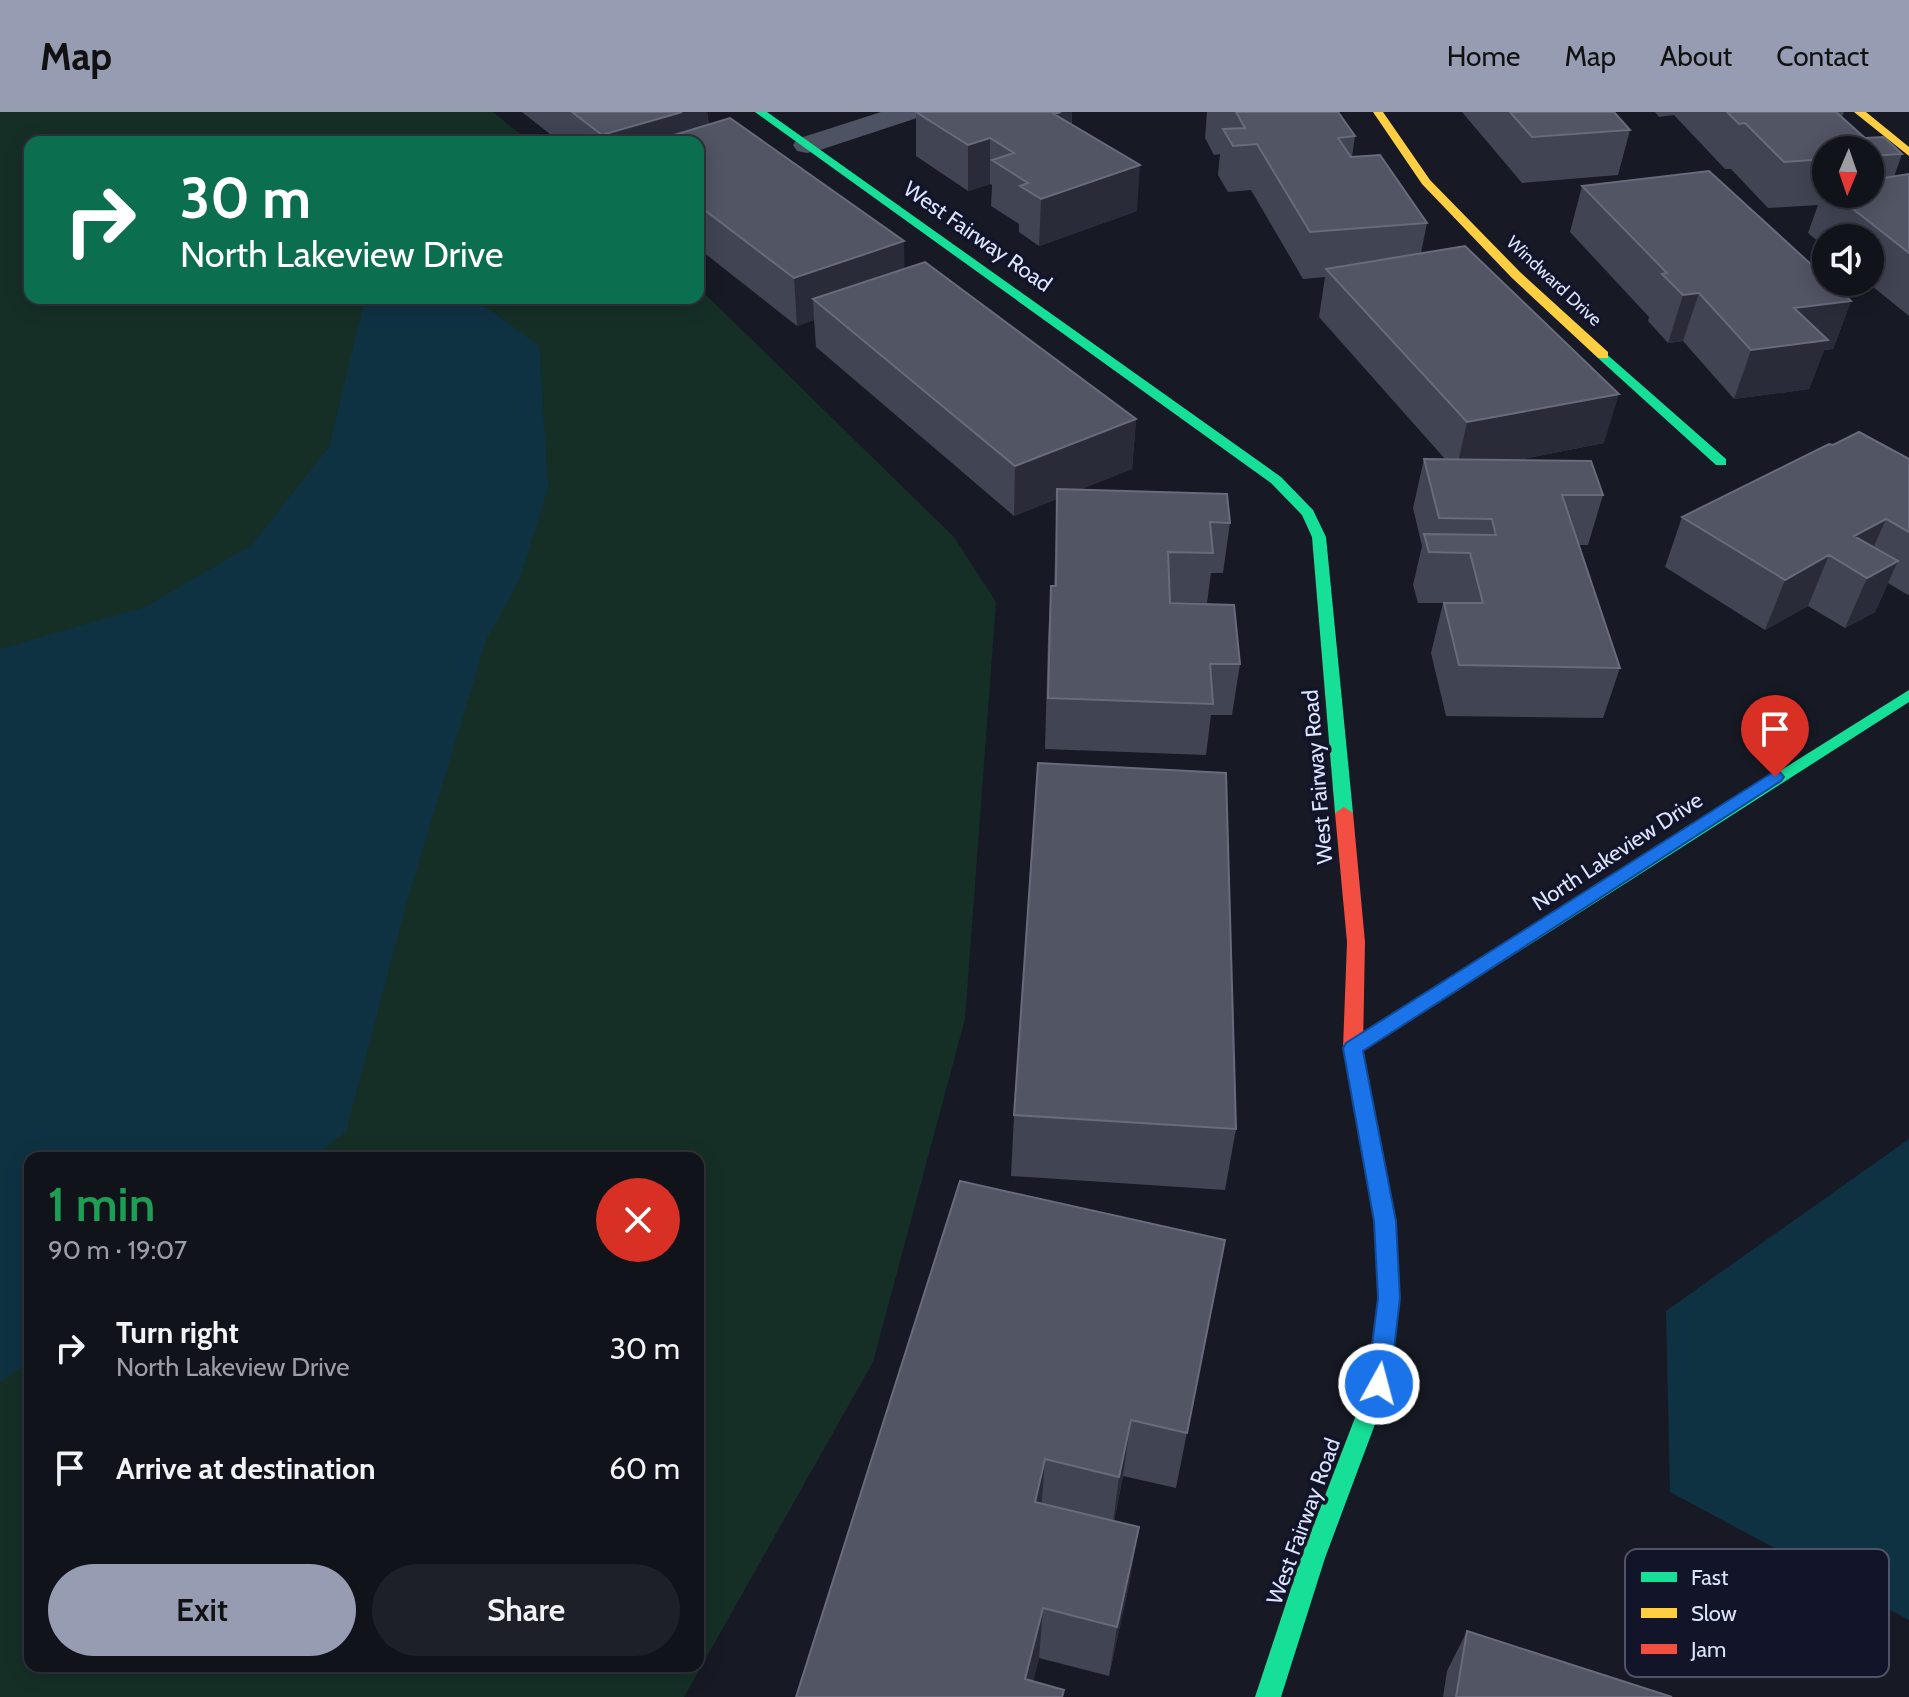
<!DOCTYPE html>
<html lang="en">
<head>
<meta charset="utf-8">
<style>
	body { margin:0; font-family:Cabin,sans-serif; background:#1e2028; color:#f1f3f6; height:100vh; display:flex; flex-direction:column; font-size:30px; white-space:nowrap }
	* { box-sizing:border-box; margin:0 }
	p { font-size:26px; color:#9c9ea3 }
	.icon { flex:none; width:44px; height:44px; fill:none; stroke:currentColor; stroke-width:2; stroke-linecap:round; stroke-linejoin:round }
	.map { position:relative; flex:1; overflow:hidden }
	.panel { position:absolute; left:24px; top:1040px; width:680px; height:520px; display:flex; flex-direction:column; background:#11131b; border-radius:16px; box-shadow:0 4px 20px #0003,0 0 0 2px #30323a }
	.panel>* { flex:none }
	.top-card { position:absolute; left:24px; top:24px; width:680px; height:168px; border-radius:16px; box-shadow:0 4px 20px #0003,0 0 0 2px #30323a; background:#0b6e4f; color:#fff; overflow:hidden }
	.needle { width:52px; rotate:182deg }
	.tools { position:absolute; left:1812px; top:24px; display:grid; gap:16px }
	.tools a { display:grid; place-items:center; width:72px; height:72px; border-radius:50%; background:#11131b; box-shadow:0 4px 20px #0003,0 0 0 2px #30323a; font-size:40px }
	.pin { position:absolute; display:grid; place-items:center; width:68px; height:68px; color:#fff; margin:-82px -34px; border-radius:50% 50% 50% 0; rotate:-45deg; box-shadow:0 0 8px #0007 }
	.pin .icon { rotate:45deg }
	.me { position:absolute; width:88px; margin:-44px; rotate:7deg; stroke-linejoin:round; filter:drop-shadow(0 0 6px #0008) }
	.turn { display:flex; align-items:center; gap:28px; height:168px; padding:0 24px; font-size:36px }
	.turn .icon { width:104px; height:104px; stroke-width:2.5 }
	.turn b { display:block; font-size:56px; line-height:68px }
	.round { display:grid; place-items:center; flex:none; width:84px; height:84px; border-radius:42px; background:#1e2028 }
	.head { display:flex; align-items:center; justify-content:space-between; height:136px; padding:0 24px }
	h1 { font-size:48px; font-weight:600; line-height:60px; color:#1e9e55 }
	.primary-button { display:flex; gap:16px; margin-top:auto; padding:16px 24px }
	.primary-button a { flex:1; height:92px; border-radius:48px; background:#969cb1; color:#111; font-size:32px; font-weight:600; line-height:92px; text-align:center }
	.primary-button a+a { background:#1e2028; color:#f1f3f6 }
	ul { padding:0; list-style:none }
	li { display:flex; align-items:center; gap:24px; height:120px; padding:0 24px }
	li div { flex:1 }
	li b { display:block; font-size:30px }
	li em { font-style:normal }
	header { display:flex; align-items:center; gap:48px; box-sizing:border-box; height:112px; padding:0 40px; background:#969cb1; color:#111 }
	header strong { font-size:38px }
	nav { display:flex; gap:44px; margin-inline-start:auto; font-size:28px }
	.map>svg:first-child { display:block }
	.green { fill:#152f27; fill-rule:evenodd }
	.water { fill:#0f3243 }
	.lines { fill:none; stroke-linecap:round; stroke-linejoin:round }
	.street { fill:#4d5363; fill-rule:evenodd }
	.fast { fill:#16e098; fill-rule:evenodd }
	.slow { fill:#ffcf43; fill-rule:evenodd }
	.jam { fill:#f24e42; fill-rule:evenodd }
	.wall { fill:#414452; fill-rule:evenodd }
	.shaded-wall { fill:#292c38 }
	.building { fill:#515564; stroke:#676b7c; stroke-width:2 }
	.route { fill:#1a73e8; stroke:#114b97; stroke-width:2 }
	.labels { text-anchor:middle; stroke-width:7; stroke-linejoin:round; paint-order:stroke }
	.far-street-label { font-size:18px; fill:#dbe3fd; stroke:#121529 }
	.street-label { font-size:22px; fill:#dbe3fd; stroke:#121529 }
	.key { fill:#121529; stroke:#4e5369; stroke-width:2 }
	.key-label { font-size:22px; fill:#dbe3fd }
</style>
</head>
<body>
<header>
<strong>Map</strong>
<nav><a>Home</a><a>Map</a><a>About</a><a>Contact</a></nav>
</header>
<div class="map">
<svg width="1909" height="1585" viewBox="0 0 1909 1585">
	<rect width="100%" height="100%" fill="#171924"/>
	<path class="green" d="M0 0H493L530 30H30V186H698V175L954 425 996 490 965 907 873 1250 684 1585H0ZM30 1046H698V1554H30Z"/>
	<path class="water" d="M365 186H474L539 234 548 376 520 466 486 528 406 793 346 1019 313 1046H30V1250L0 1270V537L145 495 252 433 329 335Z
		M1909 1027V1508L1670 1380 1666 1199Z"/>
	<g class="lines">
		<path class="street" d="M881 0H921L917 6 817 39 807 41 797 39 793 33 797 27Z"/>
		<path class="fast" d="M755 0H767L1281 365 1313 398 1326 425 1353 701 1350 705H1338L1335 701 1312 425 1302 403 1271 371Z
			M1603 239 1726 347V353H1716L1598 246V240Z
			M1909 578V590L1360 941H1346L1343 936 1346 931Z
			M1374 1040 1381 1042 1384 1048 1395 1109 1400 1186 1390 1272 1325 1446 1281 1585H1255L1301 1446 1368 1272 1378 1186 1375 1109 1364 1048 1367 1042Z"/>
		<path class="slow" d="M1373 0H1383L1430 68 1520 160 1608 240V246H1598L1512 166 1422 72Z
			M1854 0H1866L1909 35V44Z"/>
		<path class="jam" d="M1344 695 1353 701 1365 830 1363 936 1384 1048 1381 1054 1374 1056 1367 1054 1364 1048 1343 936 1347 830 1335 701Z"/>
	</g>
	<path class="wall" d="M522 0H707L709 13 905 157 1136 307 1132 357 1079 378 1230 411 1223 461H1211L1207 491 1170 490 1240 552 1232 603H1211L1206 643 1045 637 1048 524 1051 474H1054L1057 387 1014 404 816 235 814 208 797 214 698 136V30H560Z
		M916 0H1072V13L1137 99 1039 134 1019 120V112L991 94 992 73 990 72 968 79 916 44Z
		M1207 0H1338L1355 24 1352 45 1427 111 1421 141 1604 331 1517 348 1603 383 1588 433H1579L1620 556 1603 606 1446 604 1431 541 1443 491H1418L1413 473 1422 434 1413 396 1424 347H1445L1319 205 1325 165 1303 167 1251 78 1228 80 1218 63 1220 42 1214 43 1205 26Z
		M1462 0H1614L1630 18 1618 63 1522 71Z
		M1655 0H1844L1842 5 1865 26 1902 42 1894 65 1909 62V204L1867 170H1870V126H1826V136L1808 121 1818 93 1768 96 1731 57H1725L1674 3 1659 5ZM1826 38H1870V82H1826Z
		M1582 74 1851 189 1833 237 1824 238 1809 277 1734 287 1683 229 1668 231 1648 209 1649 205 1570 120Z
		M1833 333 1909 347V482L1908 483 1888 471 1875 500 1845 516 1808 494 1765 518 1665 455 1682 405Z
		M1014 1003 1236 1017 1225 1078 1011 1064Z
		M1225 1128 1176 1376 1123 1364 1114 1409 1130 1468 1109 1564 1039 1546 1033 1569 1064 1578 1063 1585H796Z
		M1467 1519 1672 1585H1443L1447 1559Z"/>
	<path class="shaded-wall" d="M682 0H707L711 38 698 30H603L602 23Z
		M1061 0H1072L1070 41 1054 2Z
		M990 26V72L968 79V33Z
		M1140 53 1137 99 1039 134 1041 87Z
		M904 129 905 176 813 187 814 208 797 214 794 166Z
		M1699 181 1683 229 1668 231 1683 183Z
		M1851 189 1833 237 1824 238 1809 277 1734 287 1751 238 1794 196Z
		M1619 282 1604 331 1456 360 1467 310Z
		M1136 307 1132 357 1014 404 1015 354Z
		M1886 407 1864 457 1854 424Z
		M1829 443 1808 494 1765 518 1785 468Z
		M1898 449 1875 500 1845 516 1867 466Z
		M1131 1308 1123 1364 1112 1419 1119 1365Z
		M1045 1347 1041 1402 1035 1390Z
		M1139 1415 1130 1468 1109 1564 1117 1515Z
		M1043 1496 1039 1546 1029 1585 1025 1567Z"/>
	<path class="building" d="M572 0H682L602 23Z
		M916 0H1061L1054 2 1140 53 1041 87 1020 74 1028 71 992 48 1014 41 990 26 968 33Z
		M1236 0H1338L1355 24 1338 26 1351 45 1380 43 1427 111 1310 120 1257 32 1233 34 1223 17 1245 16Z
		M1510 0H1614L1630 18 1532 25Z
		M1727 0H1836L1865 26 1884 25 1902 42 1870 44V38H1826V47L1784 50 1745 11 1739 12Z
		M730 6 904 129 794 166 698 93V30H651Z
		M1709 59 1826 166V170H1831L1851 189 1794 196 1828 228 1751 238 1699 181 1683 183 1662 162 1667 161 1582 74Z
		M1909 62V141L1834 82H1870V68Z
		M1465 134 1619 282 1467 310 1326 157Z
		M925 150 1136 307 1015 354 813 187Z
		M1859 320 1909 347V420L1886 407 1854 424 1898 449 1867 466 1829 443 1785 468 1682 405 1829 332 1833 333Z
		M1424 347 1591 349 1603 383H1562L1620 556 1459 553 1444 491H1483L1470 441 1429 440 1424 422 1496 423 1492 407 1439 406Z
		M1057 377 1227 382 1230 411 1210 410 1213 441 1168 440 1170 491 1234 493 1240 552H1210L1213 592 1048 586 1051 474H1056Z
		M1038 651 1226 661 1236 1017 1014 1003Z
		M960 1069 1225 1128 1187 1321 1131 1308 1119 1365 1045 1347 1035 1390 1139 1415 1117 1515 1043 1496 1025 1567 1064 1578 1062 1585H796Z
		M1467 1519 1672 1585H1456Z"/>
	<path class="route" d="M1775 659 1781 661 1784 665 1781 669 1363 939 1396 1109 1400 1186 1390 1272 1387 1279 1379 1282 1371 1279 1367 1272 1378 1186 1374 1109 1343 936 1346 931Z"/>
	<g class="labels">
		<g class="far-street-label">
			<text transform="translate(1554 169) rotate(43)" y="6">Windward Drive</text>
		</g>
		<g class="street-label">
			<text transform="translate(978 124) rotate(35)" y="8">West Fairway Road</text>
			<text transform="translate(1317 665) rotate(-95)" y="8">West Fairway Road</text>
			<text transform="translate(1617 739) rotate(-33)" y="8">North Lakeview Drive</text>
			<text transform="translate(1303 1409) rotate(-70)" y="8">West Fairway Road</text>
		</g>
	</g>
	<rect x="1625" y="1437" width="264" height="128" rx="12" class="key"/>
	<rect x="1641" y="1460" width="36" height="10" fill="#16e098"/>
	<rect x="1641" y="1496" width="36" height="10" fill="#ffcf43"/>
	<rect x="1641" y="1532" width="36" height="10" fill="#f24e42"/>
	<g class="key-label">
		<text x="1691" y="1473">Fast</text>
		<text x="1691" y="1509">Slow</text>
		<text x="1691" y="1545">Jam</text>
	</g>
</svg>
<div class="tools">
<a><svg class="needle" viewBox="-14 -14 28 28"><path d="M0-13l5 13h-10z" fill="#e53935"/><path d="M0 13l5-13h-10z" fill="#9c9ea3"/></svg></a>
<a><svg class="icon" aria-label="sound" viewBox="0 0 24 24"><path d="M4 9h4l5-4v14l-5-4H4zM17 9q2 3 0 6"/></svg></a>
</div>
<div class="pin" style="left:1775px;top:665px;background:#d93025"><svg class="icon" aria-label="arrive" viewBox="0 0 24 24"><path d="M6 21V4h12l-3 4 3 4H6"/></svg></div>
<svg class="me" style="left:1379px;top:1272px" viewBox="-20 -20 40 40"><circle r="17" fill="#1a73e8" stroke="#fff" stroke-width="3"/><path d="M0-11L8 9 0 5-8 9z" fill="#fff"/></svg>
<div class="top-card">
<div class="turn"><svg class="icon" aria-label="right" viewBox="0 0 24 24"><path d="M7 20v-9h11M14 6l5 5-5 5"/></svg><div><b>30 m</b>North Lakeview Drive</div></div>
</div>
<section class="panel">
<div class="head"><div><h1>1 min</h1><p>90 m · 19:07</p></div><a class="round" style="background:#d93025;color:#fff"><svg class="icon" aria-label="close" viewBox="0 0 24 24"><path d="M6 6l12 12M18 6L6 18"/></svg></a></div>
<ul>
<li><svg class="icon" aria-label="right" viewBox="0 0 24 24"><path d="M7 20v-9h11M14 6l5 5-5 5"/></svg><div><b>Turn right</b><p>North Lakeview Drive</p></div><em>30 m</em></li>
<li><svg class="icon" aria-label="arrive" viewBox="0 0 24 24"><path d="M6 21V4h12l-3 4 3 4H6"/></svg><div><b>Arrive at destination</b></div><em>60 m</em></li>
</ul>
<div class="primary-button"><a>Exit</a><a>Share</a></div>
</section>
</div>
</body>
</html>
